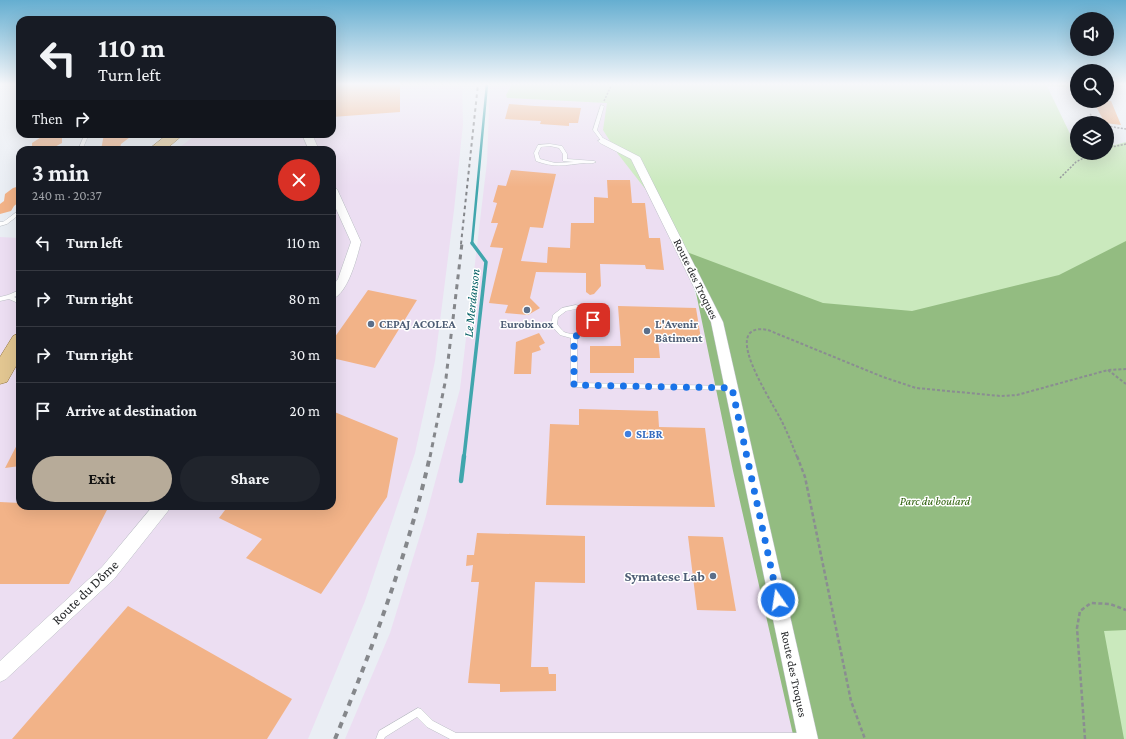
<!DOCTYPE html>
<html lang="en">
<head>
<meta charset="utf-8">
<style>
	body { margin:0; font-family:"Crimson Pro",serif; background:#20242c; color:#f1f3f6; height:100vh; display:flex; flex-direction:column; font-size:15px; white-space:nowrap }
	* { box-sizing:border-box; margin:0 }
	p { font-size:13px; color:#9ea1a6 }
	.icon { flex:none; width:22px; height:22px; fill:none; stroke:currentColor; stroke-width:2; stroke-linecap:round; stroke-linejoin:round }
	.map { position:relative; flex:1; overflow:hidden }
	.panel { position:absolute; left:16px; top:146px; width:320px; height:364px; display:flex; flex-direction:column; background:#171b24; border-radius:12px; box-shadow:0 4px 16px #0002 }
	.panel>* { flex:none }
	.guide { position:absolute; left:16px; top:16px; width:320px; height:122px; border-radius:12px; box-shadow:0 4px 16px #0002; background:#171b24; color:#f1f3f6; overflow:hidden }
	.buttons { position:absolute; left:1070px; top:12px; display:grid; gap:8px }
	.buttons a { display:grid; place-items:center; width:44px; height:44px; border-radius:50%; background:#171b24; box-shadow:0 4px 16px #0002; font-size:20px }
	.pin { position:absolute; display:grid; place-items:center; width:34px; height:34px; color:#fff; margin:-17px; border-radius:8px; box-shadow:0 2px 6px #0006 }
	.me { position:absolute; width:44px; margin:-22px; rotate:347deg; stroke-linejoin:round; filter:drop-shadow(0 0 3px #0008) }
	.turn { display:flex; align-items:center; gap:14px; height:84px; padding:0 16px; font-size:18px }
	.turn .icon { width:52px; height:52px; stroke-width:2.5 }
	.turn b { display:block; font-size:28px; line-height:34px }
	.then { display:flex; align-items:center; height:38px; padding:0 16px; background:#0003; gap:8px; font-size:15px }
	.round { display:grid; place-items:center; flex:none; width:42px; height:42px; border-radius:21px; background:#20242c }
	.overview { display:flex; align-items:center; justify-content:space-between; height:68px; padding:0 16px }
	h1 { font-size:24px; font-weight:700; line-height:30px }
	.cta { display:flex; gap:8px; margin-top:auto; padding:8px 16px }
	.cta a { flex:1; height:46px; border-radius:24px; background:#b7ab99; color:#111; font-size:16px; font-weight:700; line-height:46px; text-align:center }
	.cta a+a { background:#20242c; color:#f1f3f6 }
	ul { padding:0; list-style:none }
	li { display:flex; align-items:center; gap:12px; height:56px; padding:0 16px; border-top:1px solid #363941 }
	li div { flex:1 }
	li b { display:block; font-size:15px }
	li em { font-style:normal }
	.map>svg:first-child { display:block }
	.industrial { fill:#ecdef2 }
	.green { fill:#cae9bd }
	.forest { fill:#93bc81 }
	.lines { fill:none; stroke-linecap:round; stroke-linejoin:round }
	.stream-far2 { stroke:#40a6ad; stroke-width:2.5 }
	.stream-far1 { stroke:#40a6ad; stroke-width:3.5 }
	.stream { stroke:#40a6ad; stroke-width:4.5 }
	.building { fill:#f2b388 }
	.lane-casing { stroke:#bbbfc5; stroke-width:1 }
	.street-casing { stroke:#bbbfc5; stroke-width:1 }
	.primary-casing { stroke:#93763d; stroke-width:1 }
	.path-far2 { stroke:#8a8d91; stroke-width:1.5; stroke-dasharray:2 1.5; stroke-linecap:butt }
	.path-far1 { stroke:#8a8d91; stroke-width:2; stroke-dasharray:3 2; stroke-linecap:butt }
	.path { stroke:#8a8d91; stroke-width:2.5; stroke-dasharray:4 2.5; stroke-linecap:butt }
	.lane { fill:#fff; fill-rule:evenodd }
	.street { fill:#fff; fill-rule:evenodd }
	.primary { fill:#e2c691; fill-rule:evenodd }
	.rail-far2 { stroke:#85878b; stroke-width:2; stroke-dasharray:3.5 3.5; stroke-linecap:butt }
	.rail-far1 { stroke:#85878b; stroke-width:3; stroke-dasharray:5 5; stroke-linecap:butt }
	.rail { stroke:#85878b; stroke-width:4; stroke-dasharray:6 6; stroke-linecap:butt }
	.route { stroke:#1a73e8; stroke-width:7; stroke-dasharray:0 12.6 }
	.service-dot { fill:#5c6f8a; stroke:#fff; stroke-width:1.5 }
	.shop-dot { fill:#3f7fe0; stroke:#fff; stroke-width:1.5 }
	.labels { text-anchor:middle; stroke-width:3; stroke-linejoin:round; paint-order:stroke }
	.street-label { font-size:12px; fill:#26282a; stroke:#fff }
	.service-label { font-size:12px; font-weight:bold; fill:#4e5e75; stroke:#fff; text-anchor:start }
	.shop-label { font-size:12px; font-weight:bold; fill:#366cbe; stroke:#fff; text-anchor:start }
	.park-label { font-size:12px; font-style:italic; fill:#2b5e08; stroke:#fff }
	.water-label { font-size:13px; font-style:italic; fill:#066065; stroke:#fff }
	.near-service-label { font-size:14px; font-weight:bold; fill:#4e5e75; stroke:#fff; text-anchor:end }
	.near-street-label { font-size:14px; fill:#26282a; stroke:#fff }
</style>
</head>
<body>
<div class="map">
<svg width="1126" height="739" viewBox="0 0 1126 739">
	<rect width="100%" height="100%" fill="#eaeef4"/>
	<path class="industrial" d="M332 84H462L463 124 454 210 435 361 415 453 365 601 308 739H0V237L20 238V506H332V150H176L197 134H332Z
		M490 84H512L506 95 507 98 607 103 639 151 682 252 698 303 797 739H345L390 633 426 516 460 389 487 162Z"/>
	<path class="green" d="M512 84H1077V88L1047 86 1072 138 1077 139V153H1107V144L1115 145 1126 142V739H808L717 322 674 226 618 154 603 130 607 103 507 98 506 95Z"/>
	<path class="forest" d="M1126 241V630L1104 631 1124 739H794L733 471 690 264 684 251 823 303 912 311 1059 275Z"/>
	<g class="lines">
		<path class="stream-far2" d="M472 244 487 84"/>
		<path class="stream-far1" d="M464 457 486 262 472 243"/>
		<path class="stream" d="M461 481 464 456"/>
	</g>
	<path class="building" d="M332 84H400V112L332 117Z
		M1093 101H1111L1121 125 1105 123Z
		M509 104 535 106 581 108 578 123H569V126L540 124 541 121 505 119Z
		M46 134H62V143L51 149 32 150V143Z
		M104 134H134L121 144 120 148 101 150Z
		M511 170 556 174 543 228 530 227 521 261 547 263 548 247 570 248 571 223H594V197L608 198 607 180H630L632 203H645L649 238H660L664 270 646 269 645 265 600 264 601 286 594 294 590 295 586 292V273L536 272 530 298 540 308 528 315 505 313 508 305 489 303 503 248 490 247 498 223H491L497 203 493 202 498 185 506 186Z
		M20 186V201L14 206 11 211 0 214V204L4 201 5 194 13 188Z
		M368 290 417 300 375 368 332 358V341Z
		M618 306 696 308 701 339H658L660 358H634V373H590V346H621Z
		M539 333 545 343 539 346 541 350 532 353 531 374H514L516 342Z
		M579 409 658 411 659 427 705 428 715 507 546 505 550 424 579 425Z
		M332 411 398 438 387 497 321 594 246 558 262 539 219 518 228 506H332Z
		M20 439V466L5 468Z
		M0 502 20 503V506H109L69 584H0Z
		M477 533 585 536V583L535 582 531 667H548L549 674H556V691L500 692V684L468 683 479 582H471L473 565 466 566 467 555H474Z
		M688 536 723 537 736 611 697 610Z
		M128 606 292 699 267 739H12Z"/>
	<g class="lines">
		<g class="lane-casing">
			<path id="lane" d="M601 105 604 106 597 130 605 141 603 142H602L593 130Z
				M85 134H89L82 150H78Z
				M550 144 562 146 567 154V159L594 161 596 162C592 164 588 163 584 163 566 165 554 168 536 161L534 153 538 145ZM550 146 559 148 563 154V161L574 162 555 163 540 159 538 153 541 147Z
				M18 211H20V214L7 224 0 226V222H3Z
				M20 290V294L14 297 20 300V304L9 299 0 301V297L8 295Z
				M576 305 590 311 595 319C595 330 588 336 577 337V383L732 386H734L735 388 734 390H732L572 387 571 385V338L560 335 551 325 553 315 562 308ZM576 309 586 314 590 319C590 321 590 324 589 326 585 333 572 336 564 332 562 330 559 327 557 324L558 317 566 311Z
				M418 708 421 709 433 721 456 733H804L807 734 808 737V739H450L427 727 417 717 385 737 384 739H376L379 731Z"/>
		</g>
		<g class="street-casing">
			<path id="street" d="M302 134H312L319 150H309Z
				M603 138 640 157 723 322 818 739H798L711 322 631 159 600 143 598 141Z
				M332 186 337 189 361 242C357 257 348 294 332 299V287L338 279 351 242 332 200Z
				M153 506H171L168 511 114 579 6 679 0 682V661L102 567Z"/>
		</g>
		<g class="primary-casing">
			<path id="primary" d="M168 134H184L165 150H148Z
				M20 333V359L7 382 0 384V357L13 336Z"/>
		</g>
		<path class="path-far2" d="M604 101 612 84
			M1090 114 1098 123
			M1107 126 1126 129
			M1107 148 1126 144
			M1060 178 1076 162 1093 153"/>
		<path class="path-far1" d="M1108 370 1126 384
			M797 457C793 447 789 436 784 426 777 409 735 349 750 333 755 328 762 329 768 330L883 377 916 388 1001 396 1017 395 1108 370 1126 369"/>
		<path class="path" d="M797 456 805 477 851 701 865 739
			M1085 739 1077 628 1080 611 1091 603 1110 604 1126 610"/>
		<use href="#lane" class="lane"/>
		<use href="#street" class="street"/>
		<use href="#primary" class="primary"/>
		<path class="rail-far2" d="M461 244 478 84"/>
		<path class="rail-far1" d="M430 457 446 378 462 243"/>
		<path class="rail" d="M335 739C373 647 408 553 430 456"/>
	</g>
	<linearGradient id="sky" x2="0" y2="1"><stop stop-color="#65aed0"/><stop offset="0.45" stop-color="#f6f7fa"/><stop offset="1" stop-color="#f6f7fa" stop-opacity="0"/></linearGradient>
	<rect width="1126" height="187" fill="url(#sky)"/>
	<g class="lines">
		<path class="route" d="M593 320C593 331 584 335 574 336V385L732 388 778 600"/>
	</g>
	<g class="service-dot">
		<circle cx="527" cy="310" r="4"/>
		<circle cx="371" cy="324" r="4"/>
		<circle cx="647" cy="331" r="4"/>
		<circle cx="713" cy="576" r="4"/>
	</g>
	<circle class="shop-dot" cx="628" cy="434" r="4"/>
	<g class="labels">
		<g class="street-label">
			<text transform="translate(696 279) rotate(64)" y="4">Route des Troques</text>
			<text transform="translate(794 674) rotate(78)" y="4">Route des Troques</text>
		</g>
		<g class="service-label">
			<text x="379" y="328">CEPAJ ACOLEA</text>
			<text x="527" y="328" text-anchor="middle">Eurobinox</text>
			<text x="655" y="328">L'Avenir<tspan x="655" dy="14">Bâtiment</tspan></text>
		</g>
		<g class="shop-label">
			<text x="636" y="438">SLBR</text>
		</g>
		<g class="park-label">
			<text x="935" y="505">Parc du boulard</text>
		</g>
		<g class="water-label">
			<text transform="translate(471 303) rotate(-84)" y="5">Le Merdanson</text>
		</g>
		<g class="near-service-label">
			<text x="705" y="581">Symatese Lab</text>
		</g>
		<g class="near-street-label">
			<text transform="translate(85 592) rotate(-44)" y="5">Route du Dôme</text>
		</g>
	</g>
</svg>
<div class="buttons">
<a><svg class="icon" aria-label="sound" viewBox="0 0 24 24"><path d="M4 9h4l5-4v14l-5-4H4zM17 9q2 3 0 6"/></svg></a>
<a><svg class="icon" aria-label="search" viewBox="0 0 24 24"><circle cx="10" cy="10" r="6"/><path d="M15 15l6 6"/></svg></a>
<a><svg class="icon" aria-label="layers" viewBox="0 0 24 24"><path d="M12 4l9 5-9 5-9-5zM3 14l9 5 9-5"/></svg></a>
</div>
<div class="pin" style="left:593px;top:320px;background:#d93025"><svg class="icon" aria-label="arrive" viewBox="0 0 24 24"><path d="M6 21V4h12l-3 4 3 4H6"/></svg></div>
<svg class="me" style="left:778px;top:600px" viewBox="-20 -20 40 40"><circle r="17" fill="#1a73e8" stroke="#fff" stroke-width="3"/><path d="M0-11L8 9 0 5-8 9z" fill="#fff"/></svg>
<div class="guide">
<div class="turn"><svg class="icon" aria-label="left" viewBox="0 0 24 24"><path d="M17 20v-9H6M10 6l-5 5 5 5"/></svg><div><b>110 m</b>Turn left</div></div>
<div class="then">Then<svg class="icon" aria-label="right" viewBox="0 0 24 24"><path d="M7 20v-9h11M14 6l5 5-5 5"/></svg></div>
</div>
<section class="panel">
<div class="overview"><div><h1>3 min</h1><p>240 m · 20:37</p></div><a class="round" style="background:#d93025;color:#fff"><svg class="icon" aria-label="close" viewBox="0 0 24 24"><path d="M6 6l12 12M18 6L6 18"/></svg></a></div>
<ul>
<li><svg class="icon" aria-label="left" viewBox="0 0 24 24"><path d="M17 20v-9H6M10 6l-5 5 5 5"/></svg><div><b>Turn left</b></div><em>110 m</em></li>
<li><svg class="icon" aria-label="right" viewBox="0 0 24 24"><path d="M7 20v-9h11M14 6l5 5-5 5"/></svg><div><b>Turn right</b></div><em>80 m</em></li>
<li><svg class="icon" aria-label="right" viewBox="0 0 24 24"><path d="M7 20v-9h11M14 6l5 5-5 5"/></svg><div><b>Turn right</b></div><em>30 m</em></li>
<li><svg class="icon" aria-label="arrive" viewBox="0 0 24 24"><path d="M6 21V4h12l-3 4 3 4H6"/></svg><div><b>Arrive at destination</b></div><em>20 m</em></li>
</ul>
<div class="cta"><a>Exit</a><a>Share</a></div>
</section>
</div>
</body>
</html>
